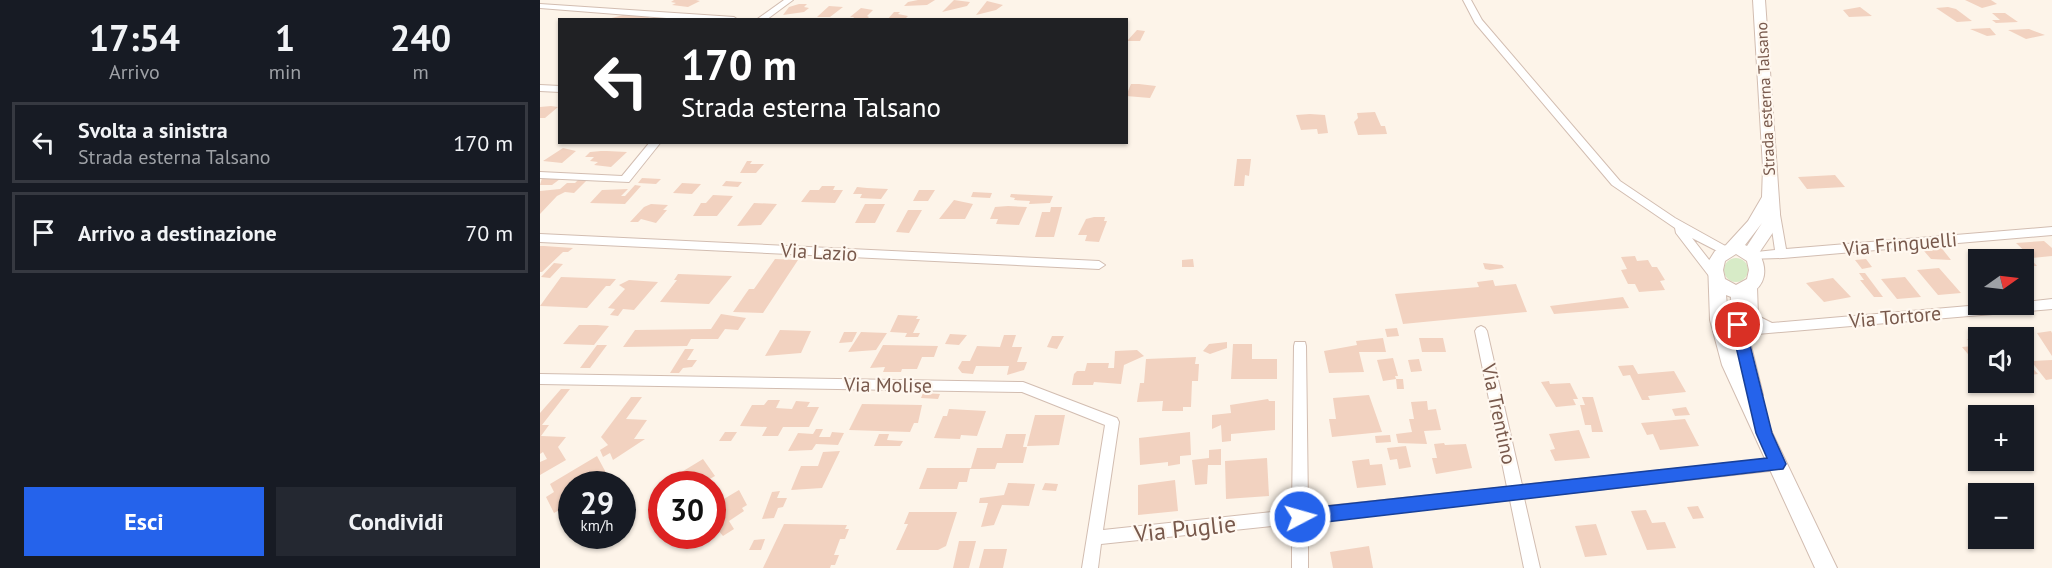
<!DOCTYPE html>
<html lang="it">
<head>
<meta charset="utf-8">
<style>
	body { margin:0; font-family:"PT Sans",sans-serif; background:#242831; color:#f1f3f6; height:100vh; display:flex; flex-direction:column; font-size:22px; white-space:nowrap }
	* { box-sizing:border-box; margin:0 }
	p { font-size:20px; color:#9ea1a6 }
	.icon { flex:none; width:33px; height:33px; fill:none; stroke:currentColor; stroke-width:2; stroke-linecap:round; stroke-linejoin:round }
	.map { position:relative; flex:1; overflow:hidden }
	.drawer { display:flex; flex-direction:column; background:#171b24; width:540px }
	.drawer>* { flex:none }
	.banner { position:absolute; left:18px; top:18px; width:570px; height:126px; border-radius:0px; box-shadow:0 2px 4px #0004; background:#202124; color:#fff; overflow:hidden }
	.needle { width:39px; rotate:76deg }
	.buttons { position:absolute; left:1428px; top:249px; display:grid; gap:12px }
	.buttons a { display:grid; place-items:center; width:66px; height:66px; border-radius:0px; background:#171b24; box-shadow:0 2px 4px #0004; font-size:30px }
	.speed { position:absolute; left:18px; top:471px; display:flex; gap:12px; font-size:30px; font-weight:700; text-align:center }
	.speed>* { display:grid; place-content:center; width:78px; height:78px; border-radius:50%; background:#171b24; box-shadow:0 2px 4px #0004; line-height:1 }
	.speed small { font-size:15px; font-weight:400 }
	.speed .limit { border:9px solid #d22; background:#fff; color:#111 }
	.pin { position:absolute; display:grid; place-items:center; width:51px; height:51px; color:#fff; margin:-26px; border:3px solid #fff; border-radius:50%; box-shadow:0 2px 6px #0007 }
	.me { position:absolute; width:66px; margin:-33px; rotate:84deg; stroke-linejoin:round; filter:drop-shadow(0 0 4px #0008) }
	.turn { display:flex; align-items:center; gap:21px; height:126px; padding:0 24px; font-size:27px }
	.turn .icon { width:78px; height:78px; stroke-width:2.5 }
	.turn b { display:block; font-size:42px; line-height:51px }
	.eta { display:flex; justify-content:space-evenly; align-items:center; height:102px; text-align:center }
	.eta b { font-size:36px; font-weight:600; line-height:42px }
	.cta { display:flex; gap:12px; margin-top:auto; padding:12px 24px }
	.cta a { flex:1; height:69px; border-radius:0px; background:#2563eb; color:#fff; font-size:24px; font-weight:600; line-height:69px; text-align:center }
	.cta a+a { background:#242831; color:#f1f3f6 }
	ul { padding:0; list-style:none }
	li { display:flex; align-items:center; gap:18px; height:81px; margin:0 12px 9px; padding:0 12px; border:3px solid #363941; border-radius:0px }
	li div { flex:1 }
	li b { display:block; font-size:22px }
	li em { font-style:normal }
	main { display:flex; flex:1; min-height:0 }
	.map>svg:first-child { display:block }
	.green { fill:#d7ebc7 }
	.building { fill:#f2d2c0 }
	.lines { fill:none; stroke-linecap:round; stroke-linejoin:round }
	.minor-casing { stroke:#d2bdb1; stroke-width:2 }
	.tertiary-casing { stroke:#d2bdb1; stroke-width:2 }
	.minor { fill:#fff; fill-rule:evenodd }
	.tertiary { fill:#fff; fill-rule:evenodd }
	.route { fill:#2563eb; stroke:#184099; stroke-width:1.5 }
	.labels { text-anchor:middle; stroke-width:4.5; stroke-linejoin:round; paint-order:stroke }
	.far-street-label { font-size:16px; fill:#78594c; stroke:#fff8f0 }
	.street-label { font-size:20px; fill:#78594c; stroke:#fff8f0 }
	.near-street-label { font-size:24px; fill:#78594c; stroke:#fff8f0 }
</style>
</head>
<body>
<main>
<section class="drawer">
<div class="eta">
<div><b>17:54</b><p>Arrivo</p></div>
<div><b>1</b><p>min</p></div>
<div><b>240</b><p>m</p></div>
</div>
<ul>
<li><svg class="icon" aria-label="left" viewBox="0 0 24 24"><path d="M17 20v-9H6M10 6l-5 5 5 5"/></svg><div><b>Svolta a sinistra</b><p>Strada esterna Talsano</p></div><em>170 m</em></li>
<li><svg class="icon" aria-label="arrive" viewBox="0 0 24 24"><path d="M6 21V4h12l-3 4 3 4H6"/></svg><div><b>Arrivo a destinazione</b></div><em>70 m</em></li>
</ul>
<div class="cta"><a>Esci</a><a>Condividi</a></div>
</section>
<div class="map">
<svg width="1512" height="568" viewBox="0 0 1512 568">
	<rect width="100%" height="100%" fill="#fdf4e9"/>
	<path class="green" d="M1184 270a12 12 0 1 1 24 0a12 12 0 1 1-24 0Z"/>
	<path class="building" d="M134 0H156L160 1 148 7 132 5 136 3 131 2Z
		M378 0H395L387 5 364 6 368 2Z
		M414 0 430 2 427 6 402 12Z
		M1425 0H1451L1457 4 1442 8Z
		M447 1 463 5 456 10 436 15Z
		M259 4H267L264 7 269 8 264 12 243 15 249 7Z
		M289 6 303 7 290 17H277Z
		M1320 7 1332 16 1309 17 1303 10Z
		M1408 7 1416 9 1432 21 1417 22 1396 8Z
		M321 8 333 10 327 16 329 17 327 19 312 20 314 17H310Z
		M354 12H360L358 14 368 16 364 20H347Z
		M1452 13H1465L1478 22 1456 23 1452 20H1460Z
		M83 15 108 17 112 20H64Z
		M1450 28 1456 35 1447 36 1430 29Z
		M1489 29 1505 35 1486 39 1468 30Z
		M597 30 605 31 600 41H587Z
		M591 84H599L616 86 610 98 586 96Z
		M11 106 18 107 5 118H0V107Z
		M835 112 841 126H845L847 134 818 135 814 122 818 118 817 113Z
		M770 114 785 115 788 133 778 134 777 129 761 130 756 115Z
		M23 148 36 151 22 163 3 161Z
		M61 151H67L87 152 71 167 54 165 58 162 50 161 54 157H45L50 152Z
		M697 159H711L709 176 705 175 704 186H694Z
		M207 161H212L210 164H224L216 173H200Z
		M1295 175 1305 187 1267 189 1258 177Z
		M2 178 20 179 12 185H0Z
		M40 178 48 179 34 193 25 192 17 196 0 214V191L20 189 27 183H35Z
		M102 178 121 179 116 184 98 183Z
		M186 181 202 182 198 187 182 186Z
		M142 183 161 184 152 194 133 193Z
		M95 185 101 186 85 204 50 203 62 190 88 189 81 196H85Z
		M282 186H295L293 190H303L295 203 261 202 270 190H279Z
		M317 187 327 188 348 189 341 199 320 198 322 194H313Z
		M379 190H395L388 201H373Z
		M433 192 452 193 450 198 431 197Z
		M471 194 513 196 510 203 489 204 490 201 474 200 475 198 470 197Z
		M173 195 193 196 177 216H153L161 203H166Z
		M414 200 433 204 425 219H399Z
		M214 203 237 204 221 225 197 226Z
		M111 204 128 205 123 210H127L116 223 101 219 98 222H90L104 207Z
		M325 204H345L335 223H315Z
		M468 206 487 207 479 225 456 224 458 219H450L455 207Z
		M511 207H522L514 237H495L502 212H510Z
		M368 210H382L369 233 356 232Z
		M554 217H565L564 221H567L559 242 545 241 547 235H538L546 219Z
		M1504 241 1512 248V256L1492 258 1476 243Z
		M0 246H4L33 248 28 252H23L2 272H0Z
		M1400 246 1411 260 1391 259 1384 251H1393L1390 247Z
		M1095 256 1097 261 1108 260 1112 267H1117L1125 280 1120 281 1125 290 1099 292 1095 284H1088L1081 270 1087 269 1081 257Z
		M1488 256 1497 266H1486L1484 260 1476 257Z
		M235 259 258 260 223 313 193 312 209 289H214Z
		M653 259 654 267H642V260Z
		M1326 259 1332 267 1322 269 1315 260Z
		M14 263 23 264 10 278 1 277Z
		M943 263 962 265 964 268 950 270 945 269Z
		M1399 268 1421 293 1398 295 1377 270Z
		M1319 273H1325L1343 297H1334L1320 280H1324Z
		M138 274 192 276 169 304 120 302 137 280H134Z
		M21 277 76 279 70 286H66L47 308 0 306Z
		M1365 277 1381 297 1357 299 1341 279Z
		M1293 278 1311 297 1284 302 1266 283Z
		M89 280 118 282 94 310 83 309 78 316 70 315 75 309 68 308 85 289 79 285Z
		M953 280 955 286 976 284 987 312 863 324 855 294 939 287 937 282Z
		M1083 297 1089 308 1014 314 1010 306Z
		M181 314 206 318 198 330 185 329 178 339H151L147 346 83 347 95 330 171 329Z
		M358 315 378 316 376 319H380L373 333H380L378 337H365L367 333 350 332Z
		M39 325H57L69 326 54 345 23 344Z
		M857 328 859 336 847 337 845 329Z
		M240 330 271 331 261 353 225 356Z
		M1511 331 1512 333V356L1497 333Z
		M304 332H317L312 342 299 343Z
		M321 332 347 333 336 350 308 352Z
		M410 334 427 335 419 345 405 344Z
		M464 335H476L472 347H482L477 362H487L484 370 467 375 469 366H436L433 374 422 373 418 368 422 361H430L437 346 460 347Z
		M512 336H524L517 349 507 347Z
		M843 338 846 352H819L824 372 789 373 784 351 817 345 816 341Z
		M879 338H903L906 352H882Z
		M1438 338V366L1422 347 1433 346 1427 339Z
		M687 342V348L670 354 663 351 669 344Z
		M693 344H712V359H737V379H691Z
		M57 345H67L50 368H40Z
		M343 345 398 346 394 357H382L377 369H362L361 372H343L345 367 330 368Z
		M145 349H154L147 360H157L152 367 143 368 139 373H130Z
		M597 350 604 356 584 365 581 384 554 382 553 385H532L534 374 537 371H545L547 363H569L568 368H574L575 351Z
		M656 357 655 364H659L658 381H652L651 407H643V411H622L623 401 597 402 600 383H604L606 359Z
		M853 358 858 376H855L856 379H863L864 389H857L856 379 843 381 837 360Z
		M879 359 882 371 871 372 868 360Z
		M1512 360V379L1506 380 1491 361Z
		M1484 362H1487L1498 374 1484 376Z
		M1093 365 1098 374 1134 371 1146 392 1108 396 1110 400H1102L1090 375 1083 376 1078 366Z
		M1009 381 1010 384 1030 383 1038 399H1033L1036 405 1016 407 1001 382Z
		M21 389H30L2 425H9L1 436 26 437 18 447 26 460 0 475V462L7 459 3 452 0 454V413Z
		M383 393 400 394 398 399 381 398Z
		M829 395 842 432 792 437 789 419H796L793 398Z
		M91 397H102L86 419 107 420 94 439H105L73 460 70 453 63 457 60 450 68 445 61 437Z
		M1042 397H1053L1063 432H1052L1051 425H1045L1040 405H1045Z
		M728 399 729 401H735V430L691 434V441L682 442 681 425 672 429V415L691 413 690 405Z
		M228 400H240L236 408 252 409 256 401 270 402 267 407H279L269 427H243L238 436H222L227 427 200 426 212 405H224Z
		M887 401 888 410 896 409 901 430 884 431 887 444 858 443 856 434 872 432 869 419H874L871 402Z
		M322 404 382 405 378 423H374L370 432 309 430Z
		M1146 407 1150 415 1135 416 1132 409Z
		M409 409 446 411 437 436 421 435 420 439 394 438 403 416H407Z
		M495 415H525L519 445 487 446Z
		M1145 419 1159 446 1120 450 1113 434 1107 435 1101 423Z
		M276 429H283L279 437H290L292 432 304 433 298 445 276 444 272 450 248 451 258 433 273 434Z
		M1039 430 1050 458 1015 461 1010 450 1015 449 1009 434Z
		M185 432H197L191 441H179Z
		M650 432 651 455 640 456V464L628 466V462L600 465 599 438Z
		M339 434H349L347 440 363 441 360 446H334Z
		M466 434H486L483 447H487L483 463H457L455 469H430L427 482H419L417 489H379L387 468H431L437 448H462Z
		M850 435 851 442 836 443 835 436Z
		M904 443 905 445 926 444 932 468 896 474 892 458H897L894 444Z
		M866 446 871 467 859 469 857 459 850 460 847 448Z
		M681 449V465H668L667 484 655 485 652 460 669 458V450Z
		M300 451 282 488 251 490 261 466H278L283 452Z
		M57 456 70 480 63 484H32V503L14 513 6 497 14 492 10 484Z
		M727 458 729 496 686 499 685 461Z
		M163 459 175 476 161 484H139L135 476Z
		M829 459 830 465 842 464 846 485 817 488 812 461Z
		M635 480 638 511 598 515V485Z
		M468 483 495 484 489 506 462 505 454 525 441 527 448 503H439L440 498 464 495Z
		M505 483 518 484 516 491 502 490Z
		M199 490 207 505 202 508 204 511 189 521 194 529 183 536 172 523V517L176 515 172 506Z
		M240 491 237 498H247L243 507 238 508 234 518 222 519 232 492Z
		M1158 506 1164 518 1153 519 1147 507Z
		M1106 510 1112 523 1125 522 1136 548 1107 550 1091 511Z
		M369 512H417L406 546 398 550H356L368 524H364Z
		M244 524 307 525 305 529H309L305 539H300L294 555H299L295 565H291L290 568H223Z
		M1056 524 1067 555 1045 557 1035 526Z
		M225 539 221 550H209L214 540Z
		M419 541H436L429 568H413Z
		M829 546 833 568H793L790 552Z
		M444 549H467L463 568H439Z"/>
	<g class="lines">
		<g class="minor-casing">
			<path id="minor" d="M244 0H253L226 20H216Z
				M923 0H931L942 20 1080 181 1135 218 1189 248 1191 251 1185 255 1152 238 1177 270 1179 273 1177 276H1169L1136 233 1135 228 1072 185 935 23Z
				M0 4 194 17 198 20H152L0 8Z
				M0 85 20 86V92L0 91Z
				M110 142H121L89 182 0 178V172L82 176Z
				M1234 205 1239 209 1246 249 1512 227V235L1243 258 1207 259 1205 256 1207 253 1235 250 1229 209Z
				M0 234 559 261 565 265 559 269 0 242Z
				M1211 283 1217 287 1218 316 1232 323 1452 304H1484V302L1512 299V309L1217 334 1200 343 1195 341 1194 338 1195 335 1214 325 1206 318 1205 287Z
				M941 326 945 328 947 331 982 485 1238 458 1243 459 1245 464 1243 469 1238 470 984 498 1000 568H984L970 500 768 522V568H752V524L561 544 558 568H542L565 425 482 392 0 384V374L483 382 577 418 579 422 563 530 752 510 754 346 755 342H765L766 346 768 508 967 487 935 331 937 328Z"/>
		</g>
		<g class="tertiary-casing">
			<path id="tertiary" d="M1213 0H1225L1240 214 1236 228 1219 253C1228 269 1226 286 1209 294L1207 329 1223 395 1217 401 1297 568H1275L1182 365 1170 320 1168 262 1175 251 1186 245 1208 221 1222 197 1223 167ZM1222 223 1207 246 1205 245ZM1196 254 1207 261 1209 270 1207 279 1196 285 1185 279 1183 270 1185 261ZM1186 295 1191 297 1189 326Z"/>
		</g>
		<use href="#minor" class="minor"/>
		<use href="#tertiary" class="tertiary"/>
	</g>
	<path class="route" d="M1198 320 1205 325 1232 433 1246 464 1243 469 760 525 754 523 751 517 754 511 760 509 1227 458 1216 433 1191 325Z"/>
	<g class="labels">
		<g class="far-street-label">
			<text transform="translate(1225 99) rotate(-93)" y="6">Strada esterna Talsano</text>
		</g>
		<g class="street-label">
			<text transform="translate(1360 244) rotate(-5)" y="7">Via Fringuelli</text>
			<text transform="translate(279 252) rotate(3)" y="7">Via Lazio</text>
			<text transform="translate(1355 317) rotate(-5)" y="7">Via Tortore</text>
			<text transform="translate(348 385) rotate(1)" y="7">Via Molise</text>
			<text transform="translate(959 414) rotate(78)" y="7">Via Trentino</text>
		</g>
		<g class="near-street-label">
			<text transform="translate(645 529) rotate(-6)" y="8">Via Puglie</text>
		</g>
	</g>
</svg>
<div class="buttons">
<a><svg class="needle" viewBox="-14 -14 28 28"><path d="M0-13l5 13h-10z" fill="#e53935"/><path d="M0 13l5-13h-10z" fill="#9ea1a6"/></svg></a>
<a><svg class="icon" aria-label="sound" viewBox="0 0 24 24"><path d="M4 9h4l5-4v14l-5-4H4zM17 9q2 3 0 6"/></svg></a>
<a>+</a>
<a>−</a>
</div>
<div class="speed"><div>29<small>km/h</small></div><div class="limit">30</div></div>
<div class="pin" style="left:1198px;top:325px;background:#d93025"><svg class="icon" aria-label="arrive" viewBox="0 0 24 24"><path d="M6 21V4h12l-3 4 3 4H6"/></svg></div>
<svg class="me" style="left:760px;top:517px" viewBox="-20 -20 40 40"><circle r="17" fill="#2563eb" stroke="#fff" stroke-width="3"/><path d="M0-11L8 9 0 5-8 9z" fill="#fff"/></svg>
<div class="banner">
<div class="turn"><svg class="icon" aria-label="left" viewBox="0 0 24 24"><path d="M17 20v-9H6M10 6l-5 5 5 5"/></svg><div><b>170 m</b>Strada esterna Talsano</div></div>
</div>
</div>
</main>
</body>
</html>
